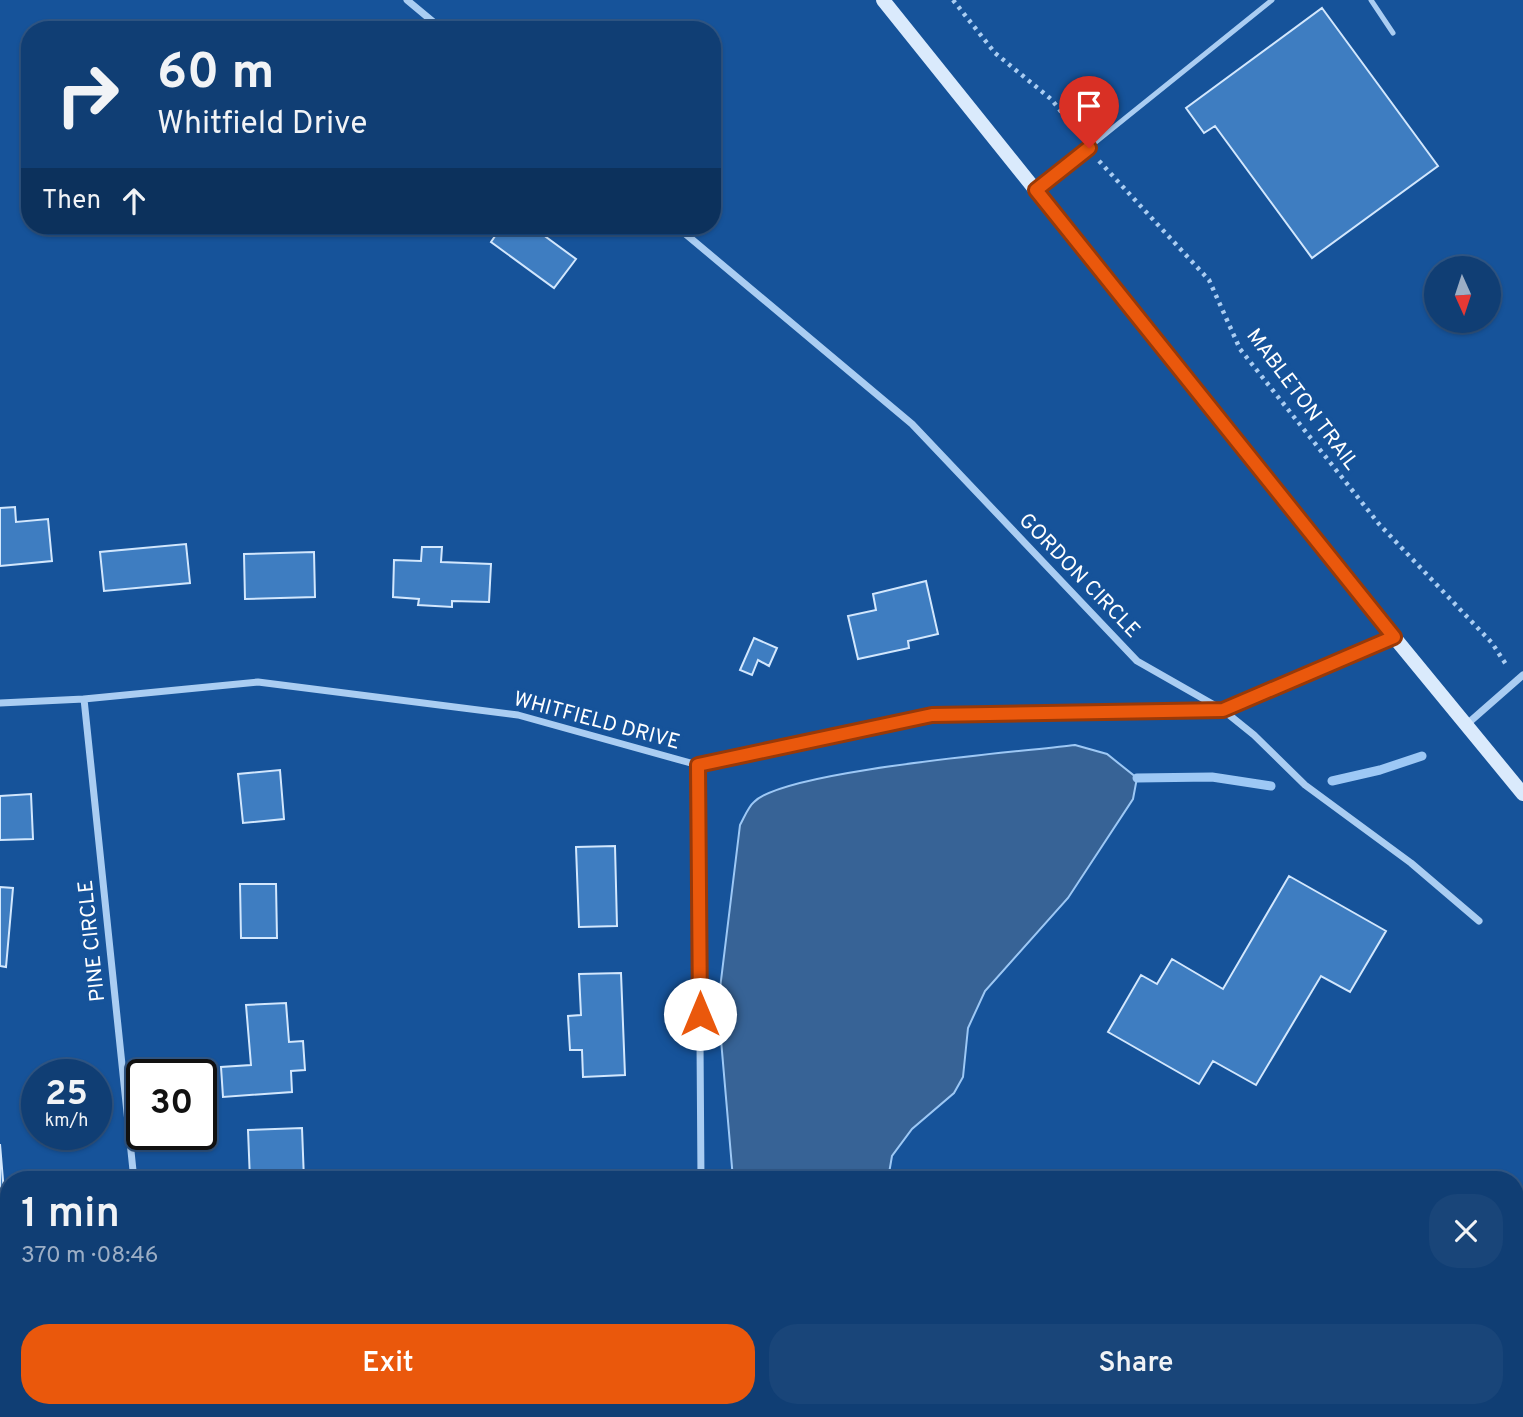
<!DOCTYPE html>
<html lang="en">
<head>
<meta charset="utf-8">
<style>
	body { margin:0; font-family:Overpass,sans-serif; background:#194579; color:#f1f3f6; height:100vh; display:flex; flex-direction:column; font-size:26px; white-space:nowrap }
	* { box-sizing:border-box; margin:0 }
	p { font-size:23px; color:#9caec5 }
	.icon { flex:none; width:38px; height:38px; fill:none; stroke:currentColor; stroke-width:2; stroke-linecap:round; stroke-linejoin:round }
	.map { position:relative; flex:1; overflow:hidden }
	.drawer { position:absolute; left:0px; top:1171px; width:1524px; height:247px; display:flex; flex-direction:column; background:#103e74; border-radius:28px 28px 0 0; box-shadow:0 2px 5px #0004,0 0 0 2px #305786 }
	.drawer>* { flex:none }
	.guide { position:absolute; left:21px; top:21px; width:700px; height:214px; border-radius:28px; box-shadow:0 2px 5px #0004,0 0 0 2px #305786; background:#103e74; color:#f1f3f6; overflow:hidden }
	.needle { width:46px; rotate:177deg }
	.tools { position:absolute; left:1424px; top:256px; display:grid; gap:14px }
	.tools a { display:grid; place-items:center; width:77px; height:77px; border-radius:50%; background:#103e74; box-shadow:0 2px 5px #0004,0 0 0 2px #305786; font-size:35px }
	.speed { position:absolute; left:21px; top:1059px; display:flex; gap:14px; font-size:35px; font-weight:700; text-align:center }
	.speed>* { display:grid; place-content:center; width:91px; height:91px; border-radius:50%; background:#103e74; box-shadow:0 2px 5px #0004,0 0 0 2px #305786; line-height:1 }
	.speed small { font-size:18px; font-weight:400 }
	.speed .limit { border:4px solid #111; border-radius:10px; background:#fff; color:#111 }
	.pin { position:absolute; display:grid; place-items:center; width:60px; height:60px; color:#fff; margin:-72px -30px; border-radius:50% 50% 50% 0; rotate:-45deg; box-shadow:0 0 7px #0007 }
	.pin .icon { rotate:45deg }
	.me { position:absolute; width:77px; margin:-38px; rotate:0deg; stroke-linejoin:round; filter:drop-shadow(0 0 5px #0008) }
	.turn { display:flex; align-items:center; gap:24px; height:147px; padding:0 21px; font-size:32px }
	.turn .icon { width:91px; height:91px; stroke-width:2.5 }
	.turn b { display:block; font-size:49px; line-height:60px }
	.then { display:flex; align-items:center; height:66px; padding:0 21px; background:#0003; gap:14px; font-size:26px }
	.round { display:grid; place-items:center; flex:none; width:74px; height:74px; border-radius:28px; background:#194579 }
	.headline { display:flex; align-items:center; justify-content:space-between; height:119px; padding:0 21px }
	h1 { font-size:42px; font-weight:600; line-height:52px }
	.cta { display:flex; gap:14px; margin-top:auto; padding:14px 21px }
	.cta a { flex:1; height:80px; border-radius:28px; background:#ea580c; color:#fff; font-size:28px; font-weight:600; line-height:80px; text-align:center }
	.cta a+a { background:#194579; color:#f1f3f6 }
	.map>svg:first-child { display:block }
	.water { fill:#376396; stroke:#9dc8f5; stroke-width:2 }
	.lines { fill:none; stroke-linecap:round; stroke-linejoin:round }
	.stream { stroke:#9dc8f5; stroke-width:9 }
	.building { fill:#3e7dc1; stroke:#d2e7fd; stroke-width:2 }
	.path { stroke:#aacdf2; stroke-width:4.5; stroke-dasharray:3.5 5; stroke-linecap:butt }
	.service { stroke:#aacdf2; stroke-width:5 }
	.minor { stroke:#aacdf2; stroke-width:7 }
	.secondary { stroke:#daeafc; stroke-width:14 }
	.route-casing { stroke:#983908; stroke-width:18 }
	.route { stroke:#ea580c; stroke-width:12 }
	.labels { text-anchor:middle; stroke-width:7; stroke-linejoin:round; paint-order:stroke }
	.street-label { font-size:21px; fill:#fff; stroke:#16539a }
</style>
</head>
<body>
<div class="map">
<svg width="1523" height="1417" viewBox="0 0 1523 1417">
	<rect width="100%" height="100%" fill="#16539a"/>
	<path class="water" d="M1075 745 1107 754 1137 778 1133 799 1068 898 985 991 968 1028 963 1077 954 1093 912 1129 892 1156 888 1179H733L718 1005 740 825C744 818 748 807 754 802 785 770 1020 752 1075 745Z"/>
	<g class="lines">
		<path class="stream" d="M1137 778 1212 777 1271 786
			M1332 781 1380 770 1422 756
			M786 1409 787 1417"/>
	</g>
	<path class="building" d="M1322 8 1438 166 1312 258 1215 126 1204 133 1186 108Z
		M502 226H531L576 259 554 288 491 242Z
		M15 507 16 522 48 519 52 561 0 566V508Z
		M186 544 190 583 104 591 100 552Z
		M422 547H442L441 562 491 564 489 602 452 601V607L418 605 419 599 393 597 394 560 421 561Z
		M314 552 315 597 245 599 244 554Z
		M926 581 938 634 908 641 909 648 858 659 848 616 876 610 873 594Z
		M754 638 777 648 769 666 758 660 752 675 740 670Z
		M280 770 284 819 243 823 238 774Z
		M31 794 33 839 0 840V796Z
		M615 846 617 926 579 927 576 847Z
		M1289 876 1386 931 1350 992 1321 976 1256 1085 1213 1061 1199 1084 1108 1032 1141 975 1157 984 1172 959 1223 989Z
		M240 884H276L277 938H241Z
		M0 887 13 888 6 967 0 966Z
		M621 973 625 1075 583 1077 582 1050H570L568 1016 581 1015 579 974Z
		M286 1003 289 1042 303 1041 305 1070 291 1071 292 1092 223 1097 221 1067 251 1065 246 1005Z
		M302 1128 304 1180H250L248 1130Z
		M0 1144 7 1229 0 1230Z
		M0 1300 9 1337V1392L0 1394Z
		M245 1409H329V1417H246Z
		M378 1409H465L466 1417H378Z
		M542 1409H617L615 1417H539Z
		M681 1409H742L743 1417H681Z
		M92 1412 126 1417H91Z"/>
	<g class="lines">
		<path class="path" d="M953 0 995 53 1051 99 1079 134
			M1099 161 1209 280 1240 349 1379 524 1492 643 1507 666"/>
		<path class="service" d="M1371 0 1393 33
			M1036 190 1272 0"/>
		<path class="minor" d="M407 0 443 30
			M676 226 912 424 1137 661 1223 710 1254 735 1305 785 1411 863 1479 921
			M84 699 134 1180
			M0 703 84 699 258 682 518 715 698 765 932 715 1223 710 1394 637
			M1466 725 1523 675
			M698 765 701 1180"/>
		<path class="secondary" d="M883 0 1394 637 1523 794"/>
	</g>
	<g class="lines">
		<g class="route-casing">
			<path id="route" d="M700 1014 698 765 932 715 1223 710 1394 637 1036 190 1089 148"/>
		</g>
		<use href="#route" class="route"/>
	</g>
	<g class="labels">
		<g class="street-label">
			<text transform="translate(1303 399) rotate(53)" y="7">MABLETON TRAIL</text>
			<text transform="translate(1080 575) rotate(46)" y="7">GORDON CIRCLE</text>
			<text transform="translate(597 720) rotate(15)" y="7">WHITFIELD DRIVE</text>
			<text transform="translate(91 941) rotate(-96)" y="7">PINE CIRCLE</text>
		</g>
	</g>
</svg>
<div class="tools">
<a><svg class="needle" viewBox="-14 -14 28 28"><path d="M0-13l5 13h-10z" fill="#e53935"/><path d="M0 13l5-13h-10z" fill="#9caec5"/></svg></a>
</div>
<div class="speed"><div>25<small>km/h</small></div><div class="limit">30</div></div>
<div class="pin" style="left:1089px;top:148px;background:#d93025"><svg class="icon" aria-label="arrive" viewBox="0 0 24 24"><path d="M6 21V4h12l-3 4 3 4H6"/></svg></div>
<svg class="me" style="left:700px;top:1014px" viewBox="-20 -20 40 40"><circle r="19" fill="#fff"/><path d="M0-13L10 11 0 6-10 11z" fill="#ea580c"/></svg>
<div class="guide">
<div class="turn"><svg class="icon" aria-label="right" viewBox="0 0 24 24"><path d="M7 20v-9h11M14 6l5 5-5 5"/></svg><div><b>60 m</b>Whitfield Drive</div></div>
<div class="then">Then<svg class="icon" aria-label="ahead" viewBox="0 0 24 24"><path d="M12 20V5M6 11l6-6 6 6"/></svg></div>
</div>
<section class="drawer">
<div class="headline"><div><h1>1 min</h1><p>370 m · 08:46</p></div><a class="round"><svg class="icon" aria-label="close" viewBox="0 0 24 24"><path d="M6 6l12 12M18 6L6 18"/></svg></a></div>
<div class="cta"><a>Exit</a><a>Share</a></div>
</section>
</div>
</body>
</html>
